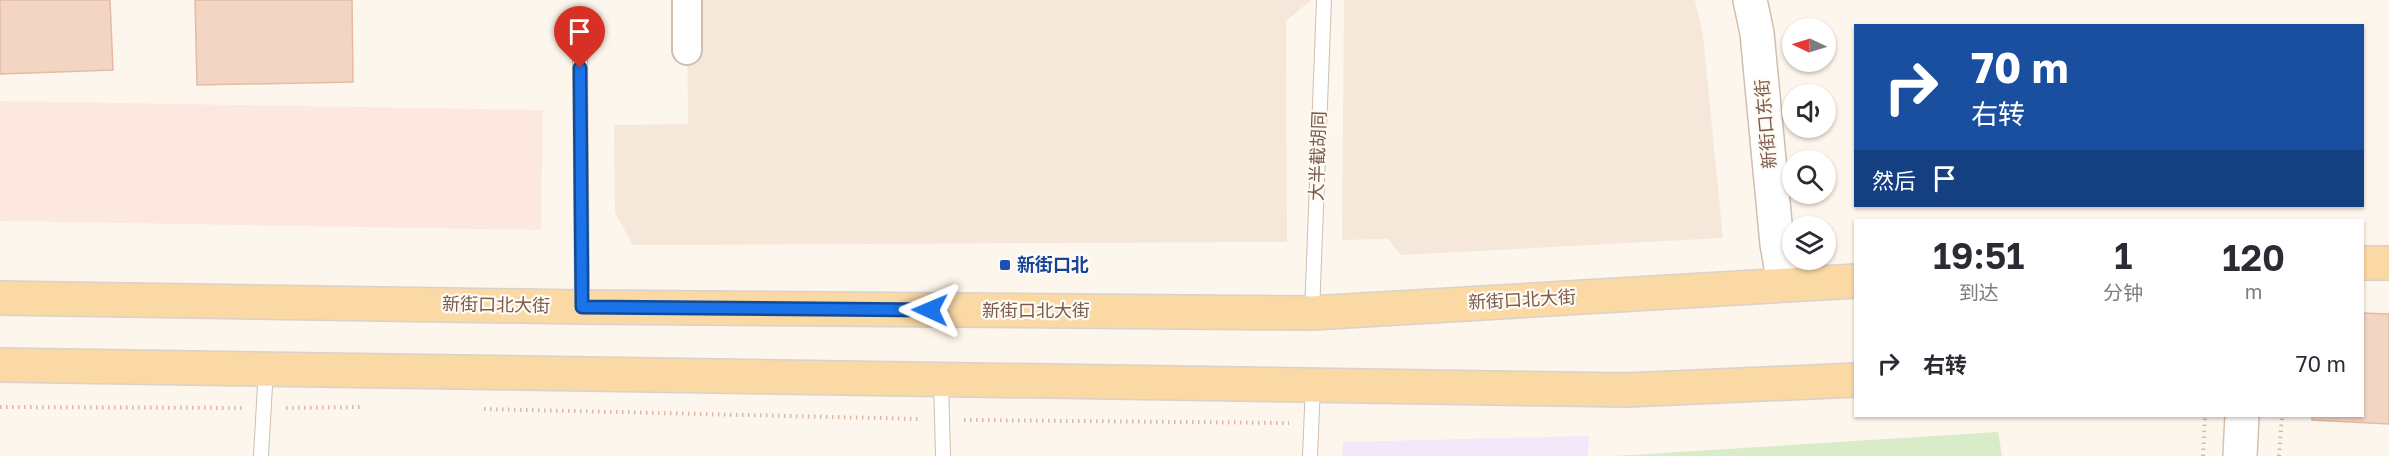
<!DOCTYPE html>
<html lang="zh">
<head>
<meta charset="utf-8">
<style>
	body { margin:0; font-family:"Golos Text","Noto Sans SC",sans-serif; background:#f2f2f3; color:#2b2b33; height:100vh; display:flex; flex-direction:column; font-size:22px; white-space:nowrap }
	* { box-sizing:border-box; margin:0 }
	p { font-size:20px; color:#7c7c81 }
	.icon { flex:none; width:33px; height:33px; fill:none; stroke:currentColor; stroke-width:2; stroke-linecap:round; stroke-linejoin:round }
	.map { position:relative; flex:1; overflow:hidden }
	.panel { position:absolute; left:1854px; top:219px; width:510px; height:198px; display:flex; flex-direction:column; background:#fff; border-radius:0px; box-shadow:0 2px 4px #0004 }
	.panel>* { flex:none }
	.banner { position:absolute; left:1854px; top:24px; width:510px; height:183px; border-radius:0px; box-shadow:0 2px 4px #0004; background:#1a4fa0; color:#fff; overflow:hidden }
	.needle { width:39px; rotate:274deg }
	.buttons { position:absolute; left:1782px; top:18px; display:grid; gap:12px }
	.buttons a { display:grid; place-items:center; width:54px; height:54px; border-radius:50%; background:#fff; box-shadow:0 2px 4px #0004; font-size:30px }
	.pin { position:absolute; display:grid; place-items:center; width:51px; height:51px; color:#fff; margin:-62px -26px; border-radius:50% 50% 50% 0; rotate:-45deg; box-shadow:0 0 6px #0007 }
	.pin .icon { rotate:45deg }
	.me { position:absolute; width:66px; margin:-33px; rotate:271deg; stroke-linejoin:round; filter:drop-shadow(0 0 4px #0008) }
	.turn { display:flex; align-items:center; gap:21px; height:126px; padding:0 18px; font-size:27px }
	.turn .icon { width:78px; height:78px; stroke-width:2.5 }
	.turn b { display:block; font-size:42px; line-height:51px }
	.then { display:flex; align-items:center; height:57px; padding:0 18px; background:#0003; gap:12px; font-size:22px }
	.eta { display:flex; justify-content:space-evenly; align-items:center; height:102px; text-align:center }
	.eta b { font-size:36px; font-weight:600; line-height:42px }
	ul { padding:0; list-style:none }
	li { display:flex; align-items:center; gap:18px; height:84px; padding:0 18px }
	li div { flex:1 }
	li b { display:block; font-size:22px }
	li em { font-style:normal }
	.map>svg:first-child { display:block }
	.residential { fill:#f5e8da }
	.commercial { fill:#fde8e0 }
	.education { fill:#f3e8fa }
	.green { fill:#d8ecc9 }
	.building { fill:#f3d5c3; stroke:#e6bba3; stroke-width:1.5 }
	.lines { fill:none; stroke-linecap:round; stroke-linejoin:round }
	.service-casing { stroke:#d1beb0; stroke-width:16 }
	.minor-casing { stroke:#d1beb0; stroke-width:32 }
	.tertiary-casing { stroke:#d1beb0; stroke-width:36 }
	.secondary-casing { stroke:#d6c0b0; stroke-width:36 }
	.primary-casing { stroke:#dad1cd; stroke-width:36 }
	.path { stroke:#d9b8a5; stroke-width:4; stroke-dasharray:1.5 4.5; stroke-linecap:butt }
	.service { stroke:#fff; stroke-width:14 }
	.minor { stroke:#fff; stroke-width:28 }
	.tertiary { stroke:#fff; stroke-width:33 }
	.secondary { stroke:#fff; stroke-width:33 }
	.primary { stroke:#fbd9a5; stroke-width:33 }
	.route-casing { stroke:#114b97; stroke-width:15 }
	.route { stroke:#1a73e8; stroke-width:10 }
	.transit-dot { fill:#1a4fb4; stroke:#fffaf3; stroke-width:2 }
	.labels { text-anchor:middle; stroke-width:4.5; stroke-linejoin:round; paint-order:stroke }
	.street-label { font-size:18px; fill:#7a5c4d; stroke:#fffaf3 }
	.transit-label { font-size:18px; font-weight:bold; fill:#164399; stroke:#fffaf3; text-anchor:start }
</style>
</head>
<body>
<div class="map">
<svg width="2389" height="456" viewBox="0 0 2389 456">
	<rect width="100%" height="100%" fill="#fdf6ec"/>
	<path class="residential" d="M687 0H1311L1286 21 1287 242 633 245 615 213 614 125 688 124Z
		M1344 0H1695L1703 35 1723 238 1401 255 1388 239 1342 240Z"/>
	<path class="commercial" d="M0 101 543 110 541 230 0 221Z"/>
	<path class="education" d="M1589 436 1588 456H1342L1343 442Z"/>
	<path class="green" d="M1998 432 2002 456H1615Z"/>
	<path class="building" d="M0 0H110L113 70 0 74Z
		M195 0H352L353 82 197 85Z
		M2362 313 2389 314V424L2312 420V416H2362Z"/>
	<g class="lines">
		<g class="service-casing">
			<path id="service" d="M580 44 582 307
				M1312 313 1324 0
				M941 379 943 456
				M261 456 266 368
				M1310 456 1313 385"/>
		</g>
		<g class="minor-casing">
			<path id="minor" d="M687 0V50"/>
		</g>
		<g class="tertiary-casing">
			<path id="tertiary" d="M1750 0 1757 33 1777 244 1784 284"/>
		</g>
		<g class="secondary-casing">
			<path id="secondary" d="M2240 456 2242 416"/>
		</g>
		<g class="primary-casing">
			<path id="primary" d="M2362 263H2389
				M0 298 582 307 1312 313 1856 281
				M0 365 1627 390 1856 380"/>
		</g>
		<path class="path" d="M0 407 242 408
			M286 408 362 407
			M484 409 920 419
			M964 420 1289 423
			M2203 456 2205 416
			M2279 456 2282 416"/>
		<use href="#service" class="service"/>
		<use href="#minor" class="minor"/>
		<use href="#tertiary" class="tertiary"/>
		<use href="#secondary" class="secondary"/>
		<use href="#primary" class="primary"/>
	</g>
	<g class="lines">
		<g class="route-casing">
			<path id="route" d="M580 68 582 307 930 310"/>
		</g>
		<use href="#route" class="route"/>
	</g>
	<rect class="transit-dot" x="999" y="259" width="12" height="12" rx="3"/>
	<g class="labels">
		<g class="street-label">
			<text transform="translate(1766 124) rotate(-95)" y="6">新街口东街</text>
			<text transform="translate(1318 156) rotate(-88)" y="6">大半截胡同</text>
			<text transform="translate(1522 300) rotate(-3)" y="6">新街口北大街</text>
			<text transform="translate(496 305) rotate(1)" y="6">新街口北大街</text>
			<text x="1036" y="317">新街口北大街</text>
		</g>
		<g class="transit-label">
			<text x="1017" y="271">新街口北</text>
		</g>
	</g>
</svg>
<div class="buttons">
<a><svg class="needle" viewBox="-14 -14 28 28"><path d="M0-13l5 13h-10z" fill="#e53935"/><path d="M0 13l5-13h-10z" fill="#7c7c81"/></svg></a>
<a><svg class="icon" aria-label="sound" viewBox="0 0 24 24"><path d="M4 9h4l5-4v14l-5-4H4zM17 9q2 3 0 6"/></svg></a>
<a><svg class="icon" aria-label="search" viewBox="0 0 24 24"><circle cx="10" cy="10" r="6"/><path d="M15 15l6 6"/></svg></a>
<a><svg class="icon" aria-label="layers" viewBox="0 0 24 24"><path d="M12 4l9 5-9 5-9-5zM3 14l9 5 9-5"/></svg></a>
</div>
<div class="pin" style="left:580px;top:68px;background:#d93025"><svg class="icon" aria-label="arrive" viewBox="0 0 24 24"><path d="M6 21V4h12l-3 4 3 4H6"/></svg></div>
<svg class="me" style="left:930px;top:310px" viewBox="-20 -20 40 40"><path d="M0-17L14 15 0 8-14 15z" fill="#1a73e8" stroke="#fff" stroke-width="4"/></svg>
<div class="banner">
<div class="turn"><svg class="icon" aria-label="right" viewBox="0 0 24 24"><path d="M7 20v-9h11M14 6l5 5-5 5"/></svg><div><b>70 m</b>右转</div></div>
<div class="then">然后<svg class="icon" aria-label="arrive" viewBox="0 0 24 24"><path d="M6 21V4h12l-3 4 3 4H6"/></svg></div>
</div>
<section class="panel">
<div class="eta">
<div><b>19:51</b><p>到达</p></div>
<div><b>1</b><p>分钟</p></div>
<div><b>120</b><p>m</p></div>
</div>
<ul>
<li><svg class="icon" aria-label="right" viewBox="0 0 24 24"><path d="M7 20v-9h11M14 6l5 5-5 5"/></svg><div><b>右转</b></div><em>70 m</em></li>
</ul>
</section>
</div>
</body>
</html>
